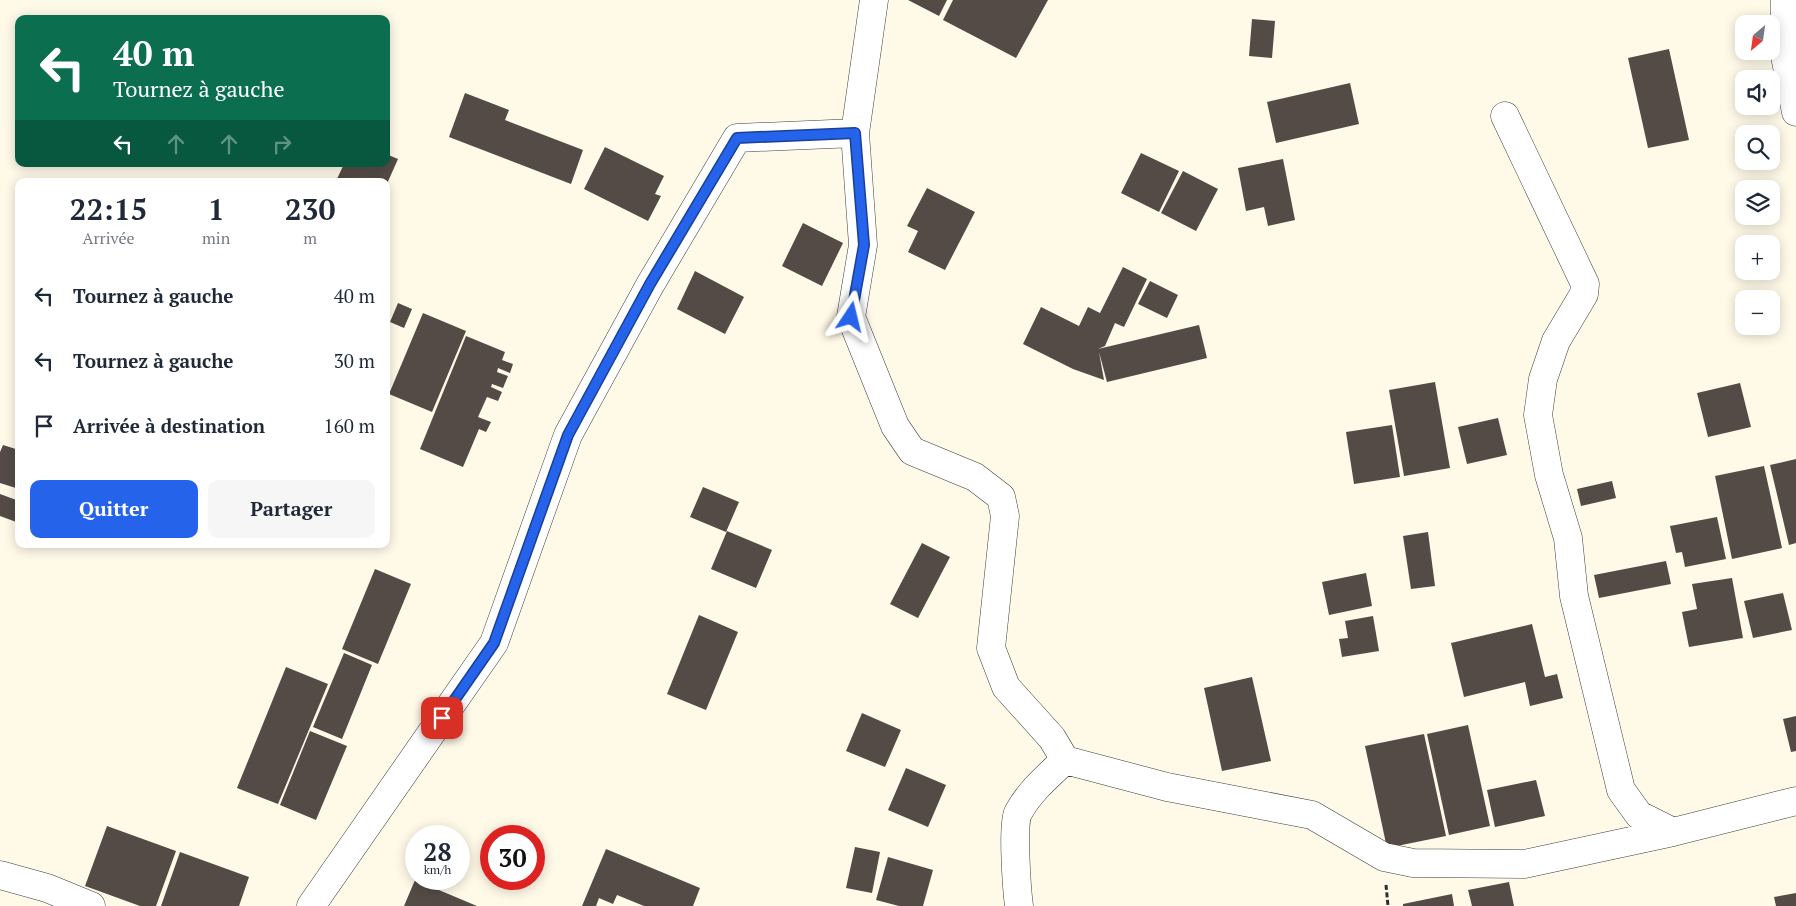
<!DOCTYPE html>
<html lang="fr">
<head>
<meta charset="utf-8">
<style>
	body { margin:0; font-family:"PT Serif",serif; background:#f6f6f7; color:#1f2937; height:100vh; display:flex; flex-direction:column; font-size:19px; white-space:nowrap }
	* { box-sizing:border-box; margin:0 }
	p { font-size:16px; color:#747a83 }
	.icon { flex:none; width:28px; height:28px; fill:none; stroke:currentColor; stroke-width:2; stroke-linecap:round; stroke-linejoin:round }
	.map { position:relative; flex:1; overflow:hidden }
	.details { position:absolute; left:15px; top:178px; width:375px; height:370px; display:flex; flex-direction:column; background:#fff; border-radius:10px; box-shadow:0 2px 12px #0003 }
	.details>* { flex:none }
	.hud { position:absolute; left:15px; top:15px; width:375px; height:152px; border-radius:10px; box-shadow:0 2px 12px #0003; background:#0b6e4f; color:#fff; overflow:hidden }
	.needle { width:32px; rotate:209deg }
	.fabs { position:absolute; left:1735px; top:15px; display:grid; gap:10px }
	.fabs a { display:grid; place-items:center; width:45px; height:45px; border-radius:10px; background:#fff; box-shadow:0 2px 12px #0003; font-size:25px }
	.speed { position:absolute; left:405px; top:825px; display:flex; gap:10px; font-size:25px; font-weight:700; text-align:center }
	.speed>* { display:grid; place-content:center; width:65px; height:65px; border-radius:50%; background:#fff; box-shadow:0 2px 12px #0003; line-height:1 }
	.speed small { font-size:12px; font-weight:400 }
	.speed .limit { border:8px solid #d22; background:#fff; color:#111 }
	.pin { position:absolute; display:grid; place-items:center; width:42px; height:42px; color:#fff; margin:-21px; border-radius:10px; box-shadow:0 2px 8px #0006 }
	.me { position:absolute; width:55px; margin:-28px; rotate:10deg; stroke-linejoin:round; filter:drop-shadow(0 0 4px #0008) }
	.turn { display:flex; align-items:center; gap:18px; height:105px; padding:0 15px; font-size:22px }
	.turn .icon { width:65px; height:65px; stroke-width:2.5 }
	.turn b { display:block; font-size:35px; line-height:42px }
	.lanes { display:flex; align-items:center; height:48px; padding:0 15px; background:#0003; justify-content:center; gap:25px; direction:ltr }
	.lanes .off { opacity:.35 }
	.eta { display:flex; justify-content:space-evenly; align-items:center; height:85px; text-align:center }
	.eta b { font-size:30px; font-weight:700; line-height:35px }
	.action { display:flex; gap:10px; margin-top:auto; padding:10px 15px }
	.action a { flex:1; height:58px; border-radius:10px; background:#2563eb; color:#fff; font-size:20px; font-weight:700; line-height:58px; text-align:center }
	.action a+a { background:#f6f6f7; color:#1f2937 }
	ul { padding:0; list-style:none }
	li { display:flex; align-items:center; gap:15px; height:65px; padding:0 15px }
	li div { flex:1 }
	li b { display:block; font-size:19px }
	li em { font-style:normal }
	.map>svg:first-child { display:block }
	.building { fill:#544b46 }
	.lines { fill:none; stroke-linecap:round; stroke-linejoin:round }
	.minor-casing { stroke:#3d3d3d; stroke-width:29 }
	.path { stroke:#2c2c2c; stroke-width:3; stroke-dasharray:5 2.5; stroke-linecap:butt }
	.minor { stroke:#fff; stroke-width:28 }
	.route-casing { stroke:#184099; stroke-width:12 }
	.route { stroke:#2563eb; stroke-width:9 }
</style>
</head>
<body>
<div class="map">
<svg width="1796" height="906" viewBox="0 0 1796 906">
	<rect width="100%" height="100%" fill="#fff9e8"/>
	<path class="building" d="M908 0H947L939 16Z
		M953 0H1048L1016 58 943 20Z
		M1252 19 1275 21 1272 58 1249 56Z
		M1669 49 1689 140 1648 148 1628 58Z
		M1350 83 1359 124 1276 143 1267 102Z
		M465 93 509 110 505 120 583 150 571 184 449 137Z
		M605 147 664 176 655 194 661 196 648 221 584 189Z
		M1141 153 1179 171 1159 212 1121 193Z
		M386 154 398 159 386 186V181H336L344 164H386Z
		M1283 159 1295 220 1268 226 1264 207 1246 211 1238 168Z
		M1183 171 1218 189 1196 231 1161 213Z
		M927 188 975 212 945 270 908 252 918 231 907 226Z
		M803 223 843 243 822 286 782 266Z
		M1123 267 1147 279 1124 327 1115 323 1105 346 1098 349 1199 325 1207 358 1107 382 1099 352 1104 380 1073 369 1023 344 1041 307 1079 326 1088 307 1100 313Z
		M695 271 744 297 725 334 677 309Z
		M1150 281 1178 295 1167 318 1138 304Z
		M398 303 412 309 404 328 390 322Z
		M423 313 466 331 432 412 389 394Z
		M466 336 505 352 502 360 513 364 510 373 498 368 497 372 508 376 503 388 492 384 491 387 502 392 498 401 487 397 478 417 491 422 486 432 479 429 463 467 420 449Z
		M1435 382 1450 468 1404 476 1389 390Z
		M1740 383 1751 427 1708 437 1697 393Z
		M1498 418 1507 455 1467 464 1458 427Z
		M1392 425 1400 477 1354 484 1346 432Z
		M3 445 19 450V489L0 483V452Z
		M1796 459V543L1789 545 1770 465Z
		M1764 466 1782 548 1732 559 1715 476Z
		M1612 481 1616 498 1581 506 1577 489Z
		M703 487 739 502 726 532 690 517Z
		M0 494 19 501V523L0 516Z
		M1717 517 1726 559 1685 567 1682 552 1676 553 1670 526Z
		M727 531 772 550 756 588 711 569Z
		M1428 532 1435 586 1411 589 1403 536Z
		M922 543 950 557 918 618 890 604Z
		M1666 561 1671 584 1599 598 1594 575Z
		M375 569 411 584 378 664 342 649Z
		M1366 573 1372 606 1329 615 1322 582Z
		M1732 578 1743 638 1689 647 1682 612 1697 609 1692 584Z
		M1783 593 1792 630 1753 638 1744 601Z
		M699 615 738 632 706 710 667 694Z
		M1373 616 1379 651 1342 657 1339 639 1348 638 1345 621Z
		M1532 624 1545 677 1557 674 1563 698 1530 706 1525 682 1464 697 1451 643Z
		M344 653 372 665 342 739 313 727Z
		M286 667 328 684 278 804 237 788Z
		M1252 677 1271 761 1222 771 1204 688Z
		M862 713 901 730 885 767 846 751Z
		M1796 716V751L1791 752 1783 719Z
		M1468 725 1490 826 1449 835 1427 734Z
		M310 731 347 746 316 820 280 805Z
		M1424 734 1446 836 1387 848 1365 746Z
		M906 768 946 785 928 827 888 810Z
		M1536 780 1545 816 1495 827 1487 790Z
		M107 826 176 851 156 906H140L85 886Z
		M855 847 880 852 872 893 846 888Z
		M606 849 700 888 693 906H644L617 895 613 904 599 898 596 906H582Z
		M180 852 249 877 239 906H161Z
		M888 857 933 870 923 906H899L876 900Z
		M415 880 477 906H404Z
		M1509 882 1514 906H1472L1468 890Z
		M1796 893V906H1776L1774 897Z
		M1452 894 1454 906H1403V904Z"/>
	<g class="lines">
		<g class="minor-casing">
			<path id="minor" d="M874 0 855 133 863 245 851 317 895 426 912 451 975 477 1001 497 1005 516 991 648 1006 687 1052 738 1065 760 1167 787 1312 815 1384 857 1413 863 1524 864 1673 832
				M1785 0V56L1796 112
				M1505 116 1585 284 1584 294 1556 341 1543 379 1538 415 1549 475 1568 538 1574 596 1621 790 1639 815 1673 832 1796 801
				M0 875 47 888 91 906
				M311 906 494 643 568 435 650 285 737 138 855 133
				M1019 906C1017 891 1012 824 1018 813 1029 792 1048 776 1065 760"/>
		</g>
		<path class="path" d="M1386 885 1388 906"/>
		<use href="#minor" class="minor"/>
	</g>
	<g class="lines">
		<g class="route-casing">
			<path id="route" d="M442 718 494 643 568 435 650 284 737 138 855 133 864 245 851 317"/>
		</g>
		<use href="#route" class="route"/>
	</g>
</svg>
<div class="fabs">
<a><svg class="needle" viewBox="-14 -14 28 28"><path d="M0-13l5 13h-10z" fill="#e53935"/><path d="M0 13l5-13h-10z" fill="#747a83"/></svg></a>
<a><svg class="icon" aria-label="sound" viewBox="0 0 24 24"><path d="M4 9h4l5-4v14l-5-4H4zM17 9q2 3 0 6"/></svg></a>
<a><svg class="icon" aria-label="search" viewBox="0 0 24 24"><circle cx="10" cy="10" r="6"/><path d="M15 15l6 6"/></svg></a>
<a><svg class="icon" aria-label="layers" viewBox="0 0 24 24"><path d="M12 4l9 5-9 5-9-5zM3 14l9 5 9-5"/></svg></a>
<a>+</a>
<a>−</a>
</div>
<div class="speed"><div>28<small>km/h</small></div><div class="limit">30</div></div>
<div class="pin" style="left:442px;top:718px;background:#d93025"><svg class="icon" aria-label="arrive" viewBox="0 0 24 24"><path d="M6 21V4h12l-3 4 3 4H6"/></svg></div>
<svg class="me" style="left:851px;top:317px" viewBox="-20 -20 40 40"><path d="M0-17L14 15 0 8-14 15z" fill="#2563eb" stroke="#fff" stroke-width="4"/></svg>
<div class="hud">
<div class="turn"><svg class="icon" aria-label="left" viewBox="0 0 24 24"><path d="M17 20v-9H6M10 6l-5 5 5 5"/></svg><div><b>40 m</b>Tournez à gauche</div></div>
<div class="lanes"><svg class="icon" aria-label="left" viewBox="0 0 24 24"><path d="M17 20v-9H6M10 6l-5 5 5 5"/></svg><svg class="icon off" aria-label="ahead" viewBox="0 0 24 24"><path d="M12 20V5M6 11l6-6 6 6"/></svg><svg class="icon off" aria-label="ahead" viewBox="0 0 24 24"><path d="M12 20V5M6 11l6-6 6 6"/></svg><svg class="icon off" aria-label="right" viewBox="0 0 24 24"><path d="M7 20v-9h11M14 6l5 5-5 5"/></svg></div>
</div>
<section class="details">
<div class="eta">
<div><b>22:15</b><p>Arrivée</p></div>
<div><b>1</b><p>min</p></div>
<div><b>230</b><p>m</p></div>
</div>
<ul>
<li><svg class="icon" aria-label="left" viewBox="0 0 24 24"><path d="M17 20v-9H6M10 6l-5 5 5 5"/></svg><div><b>Tournez à gauche</b></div><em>40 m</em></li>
<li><svg class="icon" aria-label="left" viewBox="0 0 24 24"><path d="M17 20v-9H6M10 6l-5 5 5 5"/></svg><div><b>Tournez à gauche</b></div><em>30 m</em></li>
<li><svg class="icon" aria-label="arrive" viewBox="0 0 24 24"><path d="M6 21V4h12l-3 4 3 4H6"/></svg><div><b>Arrivée à destination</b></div><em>160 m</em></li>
</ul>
<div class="action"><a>Quitter</a><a>Partager</a></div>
</section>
</div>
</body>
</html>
